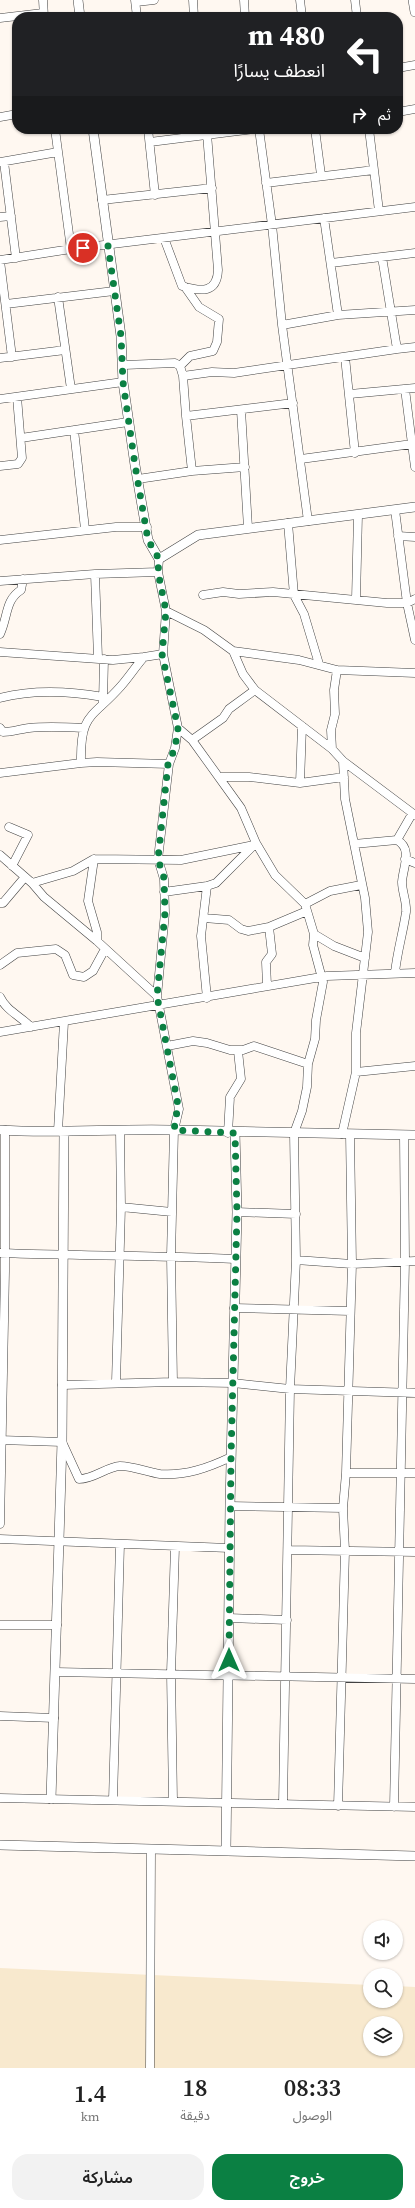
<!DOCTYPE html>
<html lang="ar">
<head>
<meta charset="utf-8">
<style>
	body { margin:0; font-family:"Source Serif 4","Noto Sans Arabic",serif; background:#f2f2f2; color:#222; direction:rtl; height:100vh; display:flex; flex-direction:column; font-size:15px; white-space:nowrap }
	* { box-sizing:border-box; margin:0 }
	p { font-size:13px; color:#767676 }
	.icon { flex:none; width:22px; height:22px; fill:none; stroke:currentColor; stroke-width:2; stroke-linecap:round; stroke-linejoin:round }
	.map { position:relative; height:2068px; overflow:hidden; direction:ltr }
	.drawer { display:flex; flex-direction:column; background:#fff; flex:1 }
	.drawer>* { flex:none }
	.guide { position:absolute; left:12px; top:12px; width:391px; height:122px; border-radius:16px; box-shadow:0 1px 3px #0004; direction:rtl; background:#202124; color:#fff; overflow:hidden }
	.buttons { position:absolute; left:363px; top:1920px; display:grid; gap:8px }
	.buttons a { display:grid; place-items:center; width:40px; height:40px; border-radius:50%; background:#fff; box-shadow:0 1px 3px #0004; font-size:20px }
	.pin { position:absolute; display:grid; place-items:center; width:34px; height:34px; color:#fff; margin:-17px; border:2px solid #fff; border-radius:50%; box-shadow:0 1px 4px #0007 }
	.me { position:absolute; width:44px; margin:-22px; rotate:0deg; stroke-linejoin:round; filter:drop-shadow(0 0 3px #0008) }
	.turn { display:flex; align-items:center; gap:14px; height:84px; padding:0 12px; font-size:18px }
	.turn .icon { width:52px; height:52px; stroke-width:2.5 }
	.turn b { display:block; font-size:28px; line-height:34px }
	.then { display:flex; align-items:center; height:38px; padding:0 12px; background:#0003; gap:8px; font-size:15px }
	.eta { display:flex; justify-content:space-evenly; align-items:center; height:68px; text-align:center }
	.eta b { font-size:24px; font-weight:600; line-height:28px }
	.button { display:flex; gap:8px; margin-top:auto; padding:8px 12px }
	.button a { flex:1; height:46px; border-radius:16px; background:#0b8043; color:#fff; font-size:16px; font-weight:600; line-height:46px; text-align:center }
	.button a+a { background:#f2f2f2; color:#222 }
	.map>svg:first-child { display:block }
	.farmland { fill:#f8e9ce; fill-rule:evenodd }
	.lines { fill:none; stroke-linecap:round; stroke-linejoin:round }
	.minor-casing { stroke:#424242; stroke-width:9 }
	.tertiary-casing { stroke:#424242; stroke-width:10 }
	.minor { stroke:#fff; stroke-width:8 }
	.tertiary { stroke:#fff; stroke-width:9 }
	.route { stroke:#0b8043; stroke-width:7; stroke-dasharray:0 12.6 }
</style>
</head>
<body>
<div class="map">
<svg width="415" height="2068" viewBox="0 0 415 2068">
	<rect width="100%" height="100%" fill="#fff8f1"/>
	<path class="farmland" d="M0 1968 370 1985V2001H396V1986L415 1987V2068H0ZM370 2023H396V2049H370Z"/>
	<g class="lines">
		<g class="minor-casing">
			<path id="minor" d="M43 0 44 17
				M135 0 137 17
				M193 0 194 17
				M244 0 245 17
				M300 0 302 17
				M355 0 357 17
				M136 2 154 0
				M0 18 43 13
				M398 68 415 65
				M398 112 415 109
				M0 117 17 114
				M55 129 71 249
				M148 129 155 195
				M259 129 272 225 282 325 308 521
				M315 129 321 175
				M369 129 379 211
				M150 142 254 129
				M0 162 58 152
				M4 162 16 258
				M266 183 374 170
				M102 200 212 188
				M0 217 11 216
				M324 218 338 315
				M164 238 182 286C202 292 217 293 218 270L207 134
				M0 260 71 249 415 207
				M0 261 12 357
				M331 263 415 253
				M58 297 71 389
				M6 304 114 291
				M282 325 338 315 415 310
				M397 349 415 347
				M345 357 355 453
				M0 358 65 350
				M124 365 175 363 180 366 183 376 212 372 234 373 397 349 382 257
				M180 366 190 356 213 351 217 342 219 319 199 307 185 287
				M183 376 186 416 293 403
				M350 394 415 388
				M0 399 123 382
				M241 410 248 528
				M186 416 192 471
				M74 430 85 529
				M21 438 128 422
				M412 444 415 467
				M301 459 412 444 405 389
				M0 466 18 464 22 458 17 397
				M138 479 192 471 245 467
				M395 510 407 603 415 640
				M288 523 294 595 304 614 319 664
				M398 536 415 537
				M0 540 116 527H147
				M159 559 158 572 166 611 204 630 233 651 243 674 255 690 332 749 343 761 415 815
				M95 574 98 658
				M0 581 95 574 158 572
				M203 595 223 592 239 594 273 592 387 603H407L415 599
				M356 599 358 515
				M166 611 163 654 178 728 175 748 169 764 158 859 164 879 165 913 157 996 179 1109 174 1130 171 1256 173 1382
				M0 634C8 617 5 600 21 590L23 579
				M233 651 299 660 337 670 415 673
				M0 652 113 660 144 657
				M0 698C34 689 69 691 103 697
				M103 702 104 659
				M0 728 3 732C12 732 20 729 29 728 47 726 65 727 83 728
				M178 728 192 740 241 808 256 843 275 875 305 904 314 934 313 945 323 982 316 1020 315 1039 308 1064 307 1087 302 1111 294 1133 296 1260 290 1389 283 1804
				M192 740 223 718 229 709 255 690
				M332 749 331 730 335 714 334 690 337 670
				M81 763 97 762 169 764
				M0 773 81 763C80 712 92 719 121 686 129 677 136 666 144 657L163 654
				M219 777H249L300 783 344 777
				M300 783 302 726
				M9 827 28 835 12 866
				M397 840 412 814
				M354 844 397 840C413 849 403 867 402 882 402 892 407 902 406 912 403 933 397 952 395 973
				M0 855 32 883 44 897 97 941 157 996
				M94 859 88 901 97 932V941
				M405 859 415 863
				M32 883 73 871 94 859 181 860 254 845
				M164 892 207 886
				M0 903H3L25 877
				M305 904 330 891 361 885
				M204 918 229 920 241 929 248 931 269 927 307 911
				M314 934 334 946 365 958
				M0 965 17 953 56 949 65 955 73 975 84 977 93 971 105 949
				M267 986 266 962 272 954 269 927
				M0 997C6 1010 20 1016 31 1027
				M207 998 201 936 207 886 216 883 254 845
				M0 1032 327 976 415 973
				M167 1046 193 1041 207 1043 230 1050H243L254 1046 308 1064
				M356 1072 415 1066
				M58 1131 64 1022
				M228 1133 230 1097 241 1079 238 1051
				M342 1134 356 1072V1033L368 932 365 898 345 799 343 761
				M121 1207 172 1212
				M237 1212 296 1214
				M1 1253C79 1256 157 1255 235 1259
				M296 1260 352 1264 415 1261
				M234 1308 350 1311
				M116 1382 121 1207 120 1131
				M62 1385 173 1382 233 1383 290 1389 415 1393
				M0 1440 62 1442 79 1479C94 1479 106 1467 120 1466 133 1466 147 1472 160 1474 185 1476 208 1468 231 1457
				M346 1473H415
				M230 1506 343 1508
				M0 1524 5 1271V1130
				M0 1539 229 1548
				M289 1550 415 1552
				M229 1618 287 1620
				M0 1625H57
				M56 1672 415 1679
				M0 1716 54 1718
				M0 1798 415 1807
				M113 1800 120 1544
				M173 1801 171 1673 175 1547
				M338 1806 345 1551 343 1508 346 1473 352 1264 350 1134
				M394 1807 405 1261 404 1135
				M150 2068 151 1850"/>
		</g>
		<g class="tertiary-casing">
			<path id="tertiary" d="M78 0 80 17
				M413 0 415 12
				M93 129 121 336 123 382 135 465 148 540 159 559 198 535 415 507
				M0 1130C59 1134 117 1128 176 1130 255 1132 335 1134 415 1135
				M51 1799 62 1442 64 1131
				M0 1845 415 1856
				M226 1850 230 1506 237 1212 235 1133"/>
		</g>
		<use href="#minor" class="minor"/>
		<use href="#tertiary" class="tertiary"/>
	</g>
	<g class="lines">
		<path class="route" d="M83 248 108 246 121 336 123 382 135 465 148 540 159 559 158 572 166 611 162 654 178 728 175 748 168 764 158 859 164 878 165 913 157 996 178 1105 174 1130 235 1133 237 1212 231 1457 229 1660"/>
	</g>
</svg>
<div class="buttons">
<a><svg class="icon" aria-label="sound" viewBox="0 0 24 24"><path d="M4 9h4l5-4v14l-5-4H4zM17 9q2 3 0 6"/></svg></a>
<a><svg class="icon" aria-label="search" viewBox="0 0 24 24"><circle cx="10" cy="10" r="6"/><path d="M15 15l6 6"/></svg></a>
<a><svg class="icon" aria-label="layers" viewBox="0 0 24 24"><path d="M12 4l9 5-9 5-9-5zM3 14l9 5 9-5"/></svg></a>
</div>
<div class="pin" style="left:83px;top:248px;background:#d93025"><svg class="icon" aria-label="arrive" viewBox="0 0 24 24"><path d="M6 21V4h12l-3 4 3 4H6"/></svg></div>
<svg class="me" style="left:229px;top:1660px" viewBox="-20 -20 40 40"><path d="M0-17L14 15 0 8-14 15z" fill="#0b8043" stroke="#fff" stroke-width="4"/></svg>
<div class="guide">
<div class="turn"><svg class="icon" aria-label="left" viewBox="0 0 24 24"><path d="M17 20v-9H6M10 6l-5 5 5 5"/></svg><div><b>480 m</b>انعطف يسارًا</div></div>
<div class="then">ثم<svg class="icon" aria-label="right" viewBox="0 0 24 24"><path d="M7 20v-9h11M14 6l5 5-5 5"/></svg></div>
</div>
</div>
<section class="drawer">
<div class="eta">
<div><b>08:33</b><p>الوصول</p></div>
<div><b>18</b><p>دقيقة</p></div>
<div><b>1.4</b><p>km</p></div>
</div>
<div class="button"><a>خروج</a><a>مشاركة</a></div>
</section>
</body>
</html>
